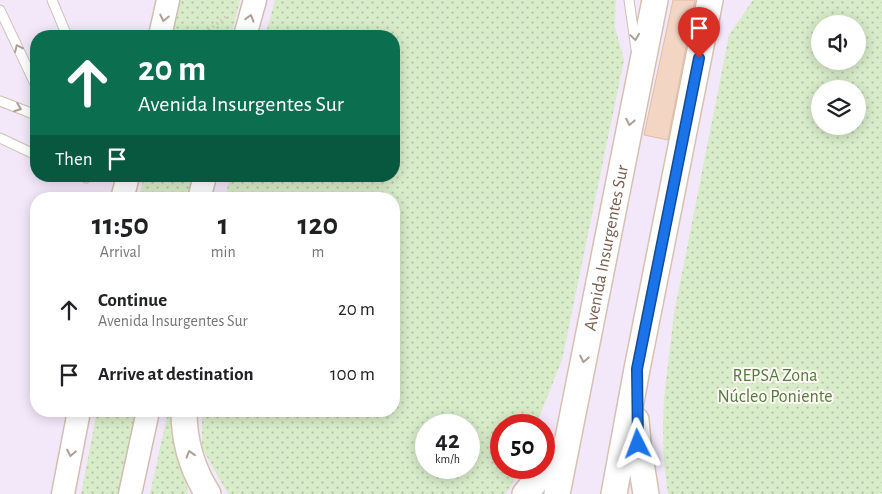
<!DOCTYPE html>
<html lang="en">
<head>
<meta charset="utf-8">
<style>
	body { margin:0; font-family:"Alegreya Sans",sans-serif; background:#f2f2f2; color:#202124; height:100vh; display:flex; flex-direction:column; font-size:19px; white-space:nowrap }
	* { box-sizing:border-box; margin:0 }
	p { font-size:16px; color:#757577 }
	.icon { flex:none; width:28px; height:28px; fill:none; stroke:currentColor; stroke-width:2; stroke-linecap:round; stroke-linejoin:round }
	.map { position:relative; flex:1; overflow:hidden }
	.drawer { position:absolute; left:30px; top:192px; width:370px; height:225px; display:flex; flex-direction:column; background:#fff; border-radius:20px; box-shadow:0 2px 12px #0003 }
	.drawer>* { flex:none }
	.guide { position:absolute; left:30px; top:30px; width:370px; height:152px; border-radius:20px; box-shadow:0 2px 12px #0003; background:#0b6e4f; color:#fff; overflow:hidden }
	.fabs { position:absolute; left:811px; top:15px; display:grid; gap:10px }
	.fabs a { display:grid; place-items:center; width:55px; height:55px; border-radius:50%; background:#fff; box-shadow:0 2px 12px #0003; font-size:25px }
	.speed { position:absolute; left:415px; top:414px; display:flex; gap:10px; font-size:25px; font-weight:700; text-align:center }
	.speed>* { display:grid; place-content:center; width:65px; height:65px; border-radius:50%; background:#fff; box-shadow:0 2px 12px #0003; line-height:1 }
	.speed small { font-size:12px; font-weight:400 }
	.speed .limit { border:8px solid #d22; background:#fff; color:#111 }
	.pin { position:absolute; display:grid; place-items:center; width:42px; height:42px; color:#fff; margin:-51px -21px; border-radius:50% 50% 50% 0; rotate:-45deg; box-shadow:0 0 5px #0007 }
	.pin .icon { rotate:45deg }
	.me { position:absolute; width:55px; margin:-28px; rotate:357deg; stroke-linejoin:round; filter:drop-shadow(0 0 4px #0008) }
	.turn { display:flex; align-items:center; gap:18px; height:105px; padding:0 25px; font-size:22px }
	.turn .icon { width:65px; height:65px; stroke-width:2.5 }
	.turn b { display:block; font-size:35px; line-height:42px }
	.then { display:flex; align-items:center; height:48px; padding:0 25px; background:#0003; gap:10px; font-size:19px }
	.eta { display:flex; justify-content:space-evenly; align-items:center; height:85px; text-align:center }
	.eta b { font-size:30px; font-weight:700; line-height:35px }
	ul { padding:0; list-style:none }
	li { display:flex; align-items:center; gap:15px; height:65px; padding:0 25px }
	li div { flex:1 }
	li b { display:block; font-size:19px }
	li em { font-style:normal }
	.map>svg:first-child { display:block }
	.education { fill:#f3e8fa; fill-rule:evenodd }
	.grass { fill:url(#grass-dots); fill-rule:evenodd }
	.building { fill:#f3d5c3; stroke:#e6bba3 }
	.lines { fill:none; stroke-linecap:round; stroke-linejoin:round }
	.service-casing { stroke:#d1beb0; stroke-width:11 }
	.tertiary-casing { stroke:#d1beb0; stroke-width:25 }
	.secondary-casing { stroke:#d6c0b0; stroke-width:28 }
	.path { stroke:#d9b8a5; stroke-width:3; stroke-dasharray:1 4; stroke-linecap:butt }
	.service { stroke:#fff; stroke-width:9 }
	.tertiary { stroke:#fff; stroke-width:22 }
	.secondary { stroke:#fff; stroke-width:25 }
	.oneway { stroke:#af9d94 }
	.route-casing { stroke:#114b97; stroke-width:12 }
	.route { stroke:#1a73e8; stroke-width:9 }
	.labels { text-anchor:middle; stroke-width:4; stroke-linejoin:round; paint-order:stroke }
	.street-label { font-size:18px; fill:#7a5c4d; stroke:#fffaf3 }
	.park-label { font-size:18px; fill:#537a41; stroke:#fffaf3 }
</style>
</head>
<body>
<div class="map">
<svg width="882" height="494" viewBox="0 0 882 494">
	<defs>
		<pattern id="grass-dots" width="8" height="8" patternUnits="userSpaceOnUse" patternTransform="scale(1.25)"><rect width="8" height="8" fill="#d8ecc9"/><path d="M2 2h.1M6 6h.1" fill="none" stroke="#b4c2a5" stroke-width="1.8" stroke-linecap="round"/></pattern>
	</defs>
	<rect width="100%" height="100%" fill="#fdf6ec"/>
	<path class="education" d="M0 0H882V494H0ZM820 24H858V61H820ZM36 36H394V176H36ZM820 89H858V126H820ZM36 199H394V411H36ZM426 425H469V468H426ZM501 425H544V468H501Z"/>
	<path class="grass" d="M180 0H240L231 36H172Z
		M275 0H616L615 27 624 60 562 360 536 425H501V468H519L510 488 505 494H228L202 448V411H394V199H226L229 176H394V36H265ZM426 425H469V468H426Z
		M753 0H882V494H668L664 463 663 431 664 398 674 314 729 35ZM820 24H858V61H820ZM820 89H858V126H820Z
		M144 176H195L190 199H139Z
		M97 411H139L120 494H81Z
		M168 411H176L188 494H150Z"/>
	<path class="building" d="M673 0H695L668 140 644 135Z"/>
	<g class="lines">
		<g class="service-casing">
			<path id="service" d="M52 0 67 36
				M629 0 636 49
				M0 10 36 86
				M0 101 36 115
				M0 138 36 155
				M83 176 86 178"/>
		</g>
		<g class="tertiary-casing">
			<path id="tertiary" d="M160 36 168 0
				M245 36 255 0
				M122 199 128 176
				M199 199 205 176
				M63 494 79 411
				M130 494 148 411"/>
		</g>
		<g class="secondary-casing">
			<g id="secondary">
				<path d="M184 411C184 441 192 469 208 494"/>
				<path d="M636 420 638 444 646 494"/>
				<path d="M525 494 565 446"/>
				<path id="s1" d="M557 494 655 0"/>
				<path d="M614 494 637 369 710 0"/>
			</g>
		</g>
		<path class="path" d="M201 36 228 15"/>
		<use href="#service" class="service"/>
		<use href="#tertiary" class="tertiary"/>
		<use href="#secondary" class="secondary"/>
	</g>
	<defs><path id="oneway-chevron" d="M-2-3.5L2.5 0L-2 3.5" fill="none" stroke-width="1.6" stroke-linecap="round" stroke-linejoin="round" transform="scale(1.25)"/></defs>
	<g class="oneway">
		<use href="#oneway-chevron" transform="translate(164 18) rotate(102)"/>
		<use href="#oneway-chevron" transform="translate(250 18) rotate(-74)"/>
		<use href="#oneway-chevron" transform="translate(635 37) rotate(82)"/>
		<use href="#oneway-chevron" transform="translate(18 48) rotate(-115)"/>
		<use href="#oneway-chevron" transform="translate(18 108) rotate(20)"/>
		<use href="#oneway-chevron" transform="translate(630 122) rotate(101)"/>
		<use href="#oneway-chevron" transform="translate(584 359) rotate(101)"/>
		<use href="#oneway-chevron" transform="translate(71 453) rotate(101)"/>
		<use href="#oneway-chevron" transform="translate(190 454) rotate(-107)"/>
	</g>
	<g class="lines">
		<g class="route-casing">
			<path id="route" d="M638 444 637 369 699 58"/>
		</g>
		<use href="#route" class="route"/>
	</g>
	<g class="labels">
		<g class="street-label">
			<text dy="6" stroke="none"><textPath href="#s1" startOffset="251">Avenida Insurgentes Sur</textPath></text>
		</g>
		<g class="park-label">
			<text x="775" y="381">REPSA Zona<tspan x="775" dy="21">Núcleo Poniente</tspan></text>
		</g>
	</g>
</svg>
<div class="fabs">
<a><svg class="icon" aria-label="sound" viewBox="0 0 24 24"><path d="M4 9h4l5-4v14l-5-4H4zM17 9q2 3 0 6"/></svg></a>
<a><svg class="icon" aria-label="layers" viewBox="0 0 24 24"><path d="M12 4l9 5-9 5-9-5zM3 14l9 5 9-5"/></svg></a>
</div>
<div class="speed"><div>42<small>km/h</small></div><div class="limit">50</div></div>
<div class="pin" style="left:699px;top:58px;background:#d93025"><svg class="icon" aria-label="arrive" viewBox="0 0 24 24"><path d="M6 21V4h12l-3 4 3 4H6"/></svg></div>
<svg class="me" style="left:638px;top:444px" viewBox="-20 -20 40 40"><path d="M0-17L14 15 0 8-14 15z" fill="#1a73e8" stroke="#fff" stroke-width="4"/></svg>
<div class="guide">
<div class="turn"><svg class="icon" aria-label="ahead" viewBox="0 0 24 24"><path d="M12 20V5M6 11l6-6 6 6"/></svg><div><b>20 m</b>Avenida Insurgentes Sur</div></div>
<div class="then">Then<svg class="icon" aria-label="arrive" viewBox="0 0 24 24"><path d="M6 21V4h12l-3 4 3 4H6"/></svg></div>
</div>
<section class="drawer">
<div class="eta">
<div><b>11:50</b><p>Arrival</p></div>
<div><b>1</b><p>min</p></div>
<div><b>120</b><p>m</p></div>
</div>
<ul>
<li><svg class="icon" aria-label="ahead" viewBox="0 0 24 24"><path d="M12 20V5M6 11l6-6 6 6"/></svg><div><b>Continue</b><p>Avenida Insurgentes Sur</p></div><em>20 m</em></li>
<li><svg class="icon" aria-label="arrive" viewBox="0 0 24 24"><path d="M6 21V4h12l-3 4 3 4H6"/></svg><div><b>Arrive at destination</b></div><em>100 m</em></li>
</ul>
</section>
</div>
</body>
</html>
